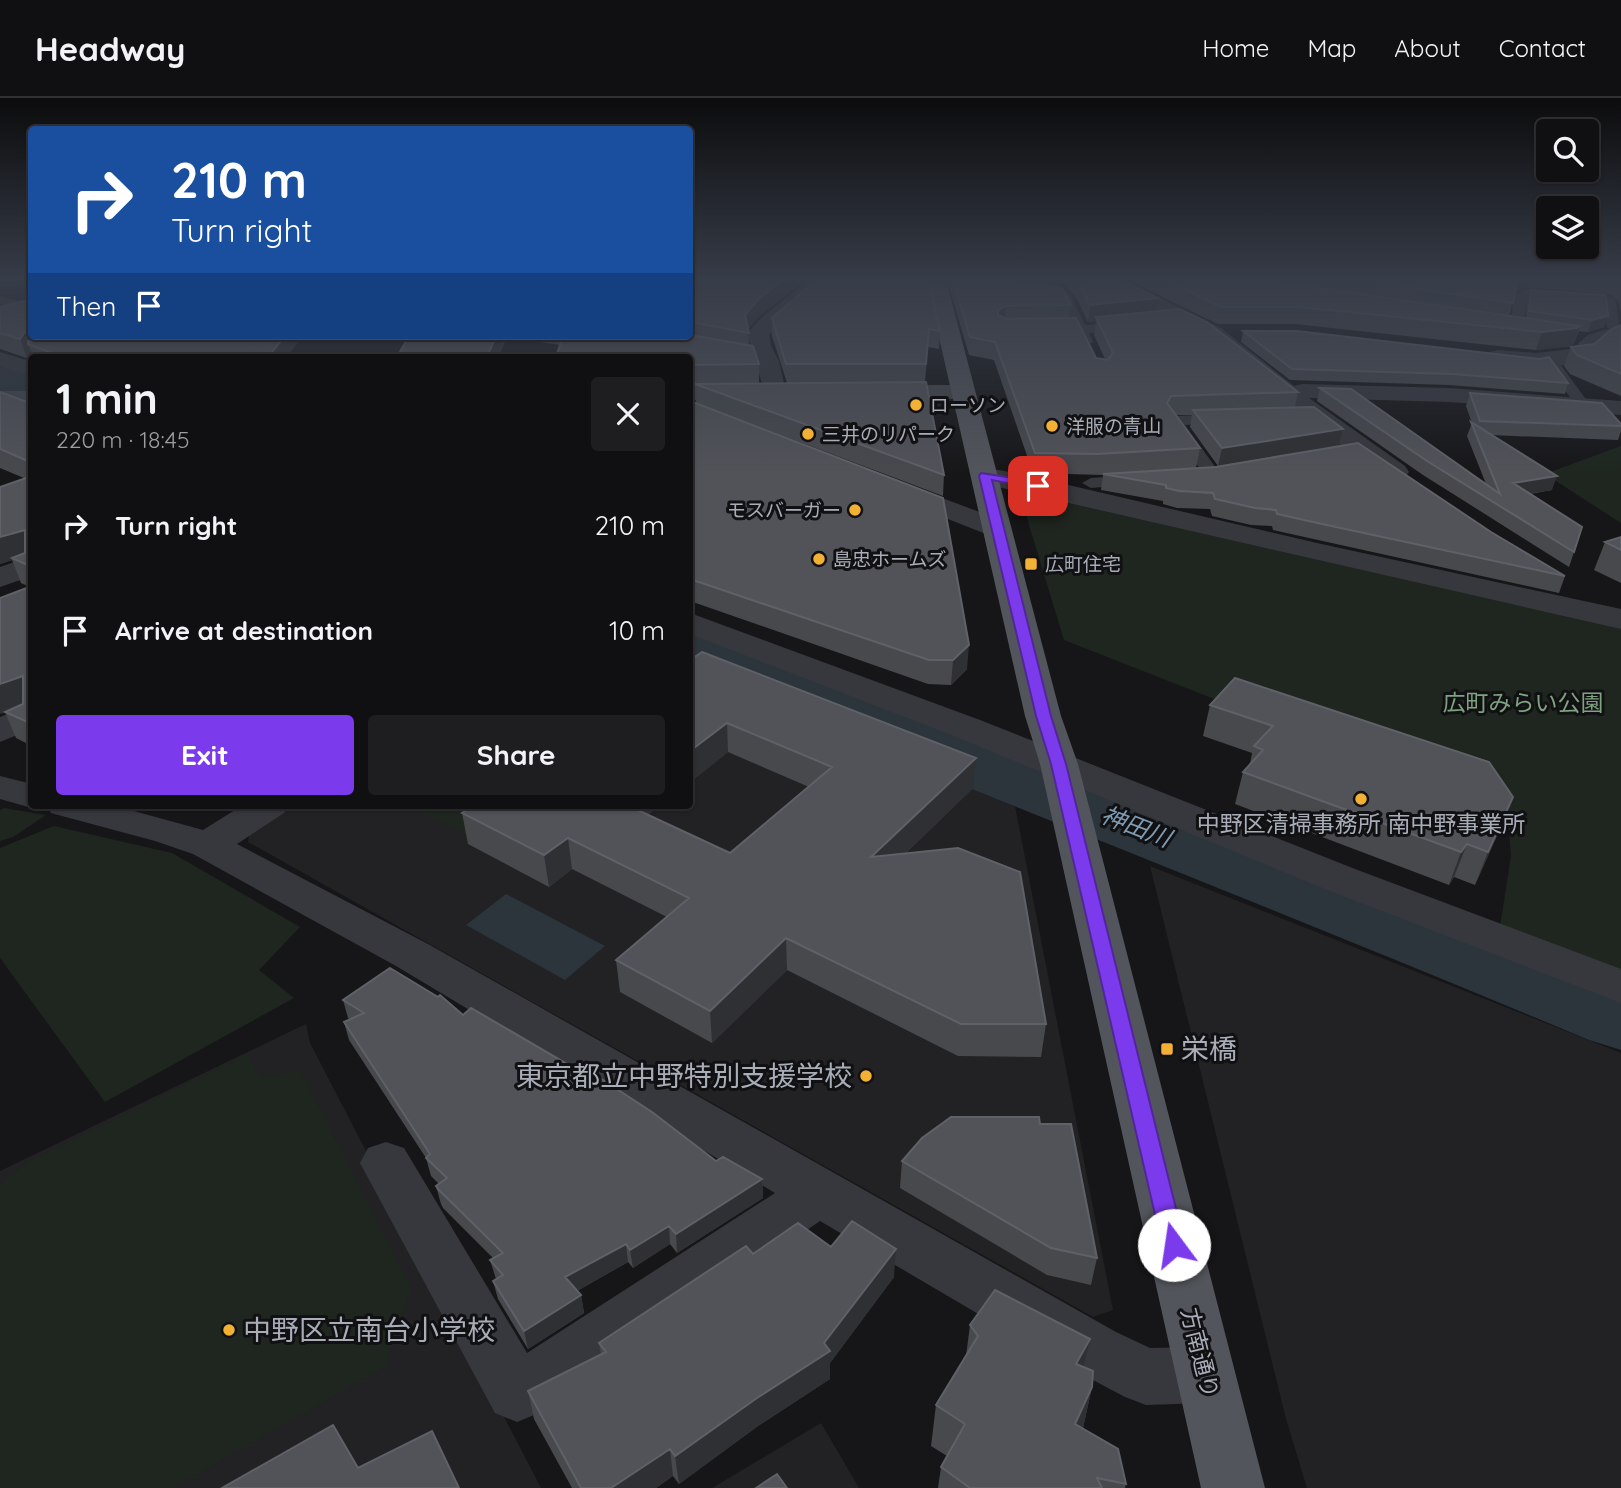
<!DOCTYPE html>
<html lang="en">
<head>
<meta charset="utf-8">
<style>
	body { margin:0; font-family:Quicksand,"Noto Sans JP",sans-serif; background:#1e1e20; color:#f1f3f6; height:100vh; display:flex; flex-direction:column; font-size:26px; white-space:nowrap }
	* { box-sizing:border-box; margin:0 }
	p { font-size:23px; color:#9c9d9f }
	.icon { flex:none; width:38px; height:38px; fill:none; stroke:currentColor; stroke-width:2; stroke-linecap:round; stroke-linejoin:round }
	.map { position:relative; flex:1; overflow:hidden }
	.details { position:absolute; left:28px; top:256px; width:665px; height:455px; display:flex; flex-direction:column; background:#101012; border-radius:7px; box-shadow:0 2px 5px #0004,0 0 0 2px #303032 }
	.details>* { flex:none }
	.hud { position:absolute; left:28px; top:28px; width:665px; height:214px; border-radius:7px; box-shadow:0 2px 5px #0004,0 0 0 2px #303032; background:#1a4fa0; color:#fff; overflow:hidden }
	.buttons { position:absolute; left:1536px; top:21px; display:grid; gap:14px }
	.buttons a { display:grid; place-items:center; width:63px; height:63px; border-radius:7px; background:#101012; box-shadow:0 2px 5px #0004,0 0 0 2px #303032; font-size:35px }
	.pin { position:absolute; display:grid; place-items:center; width:60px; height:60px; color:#fff; margin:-30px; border-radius:14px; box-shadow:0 4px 10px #0006 }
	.me { position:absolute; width:77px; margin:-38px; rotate:346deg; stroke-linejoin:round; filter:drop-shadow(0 0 5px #0008) }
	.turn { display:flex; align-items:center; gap:24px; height:147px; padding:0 28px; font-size:32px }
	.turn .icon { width:91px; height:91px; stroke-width:2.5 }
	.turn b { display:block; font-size:49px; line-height:60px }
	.then { display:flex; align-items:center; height:66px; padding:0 28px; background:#0003; gap:14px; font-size:26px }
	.round { display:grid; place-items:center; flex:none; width:74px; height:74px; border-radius:7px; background:#1e1e20 }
	.head { display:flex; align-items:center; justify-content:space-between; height:119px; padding:0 28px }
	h1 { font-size:42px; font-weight:800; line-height:52px }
	.action { display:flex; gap:14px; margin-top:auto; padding:14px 28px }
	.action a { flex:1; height:80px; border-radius:7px; background:#7c3aed; color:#fff; font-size:28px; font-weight:800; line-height:80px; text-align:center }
	.action a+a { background:#1e1e20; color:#f1f3f6 }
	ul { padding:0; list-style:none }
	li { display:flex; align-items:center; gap:21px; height:105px; padding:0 28px }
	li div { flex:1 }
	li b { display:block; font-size:26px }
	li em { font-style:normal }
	header { display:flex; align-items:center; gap:42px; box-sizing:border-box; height:98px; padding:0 35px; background:#101012; border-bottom:2px solid #303032 }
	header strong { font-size:33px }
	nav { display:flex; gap:38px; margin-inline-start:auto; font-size:24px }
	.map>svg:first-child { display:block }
	.built { fill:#222225 }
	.green { fill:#1e261f }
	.water { fill:#2c353c }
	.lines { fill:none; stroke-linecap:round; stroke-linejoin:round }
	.river { fill:#2c353c; fill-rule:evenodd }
	.lane { fill:#37383d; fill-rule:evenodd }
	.street { fill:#37383d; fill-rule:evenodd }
	.secondary { fill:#45474d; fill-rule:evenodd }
	.primary { fill:#53555c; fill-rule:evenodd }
	.wall { fill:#47494d; fill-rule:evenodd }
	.shaded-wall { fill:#2f3033 }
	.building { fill:#525359; stroke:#5f6168; stroke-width:2 }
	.route { fill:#7c3aed; stroke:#51269a; stroke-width:2 }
	.poi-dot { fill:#f2b134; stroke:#111113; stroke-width:2.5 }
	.labels { text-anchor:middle; stroke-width:6; stroke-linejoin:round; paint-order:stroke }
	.far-poi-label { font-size:19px; fill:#a8adb8; stroke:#111113; text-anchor:start }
	.park-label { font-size:23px; fill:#7fa381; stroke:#111113 }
	.poi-label { font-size:23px; fill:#a8adb8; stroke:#111113 }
	.street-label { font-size:23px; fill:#a8adb8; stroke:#111113 }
	.water-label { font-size:24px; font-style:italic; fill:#7f9bb3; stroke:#111113 }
	.near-poi-label { font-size:28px; fill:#a8adb8; stroke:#111113; text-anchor:start }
</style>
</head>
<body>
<header>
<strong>Headway</strong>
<nav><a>Home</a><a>Map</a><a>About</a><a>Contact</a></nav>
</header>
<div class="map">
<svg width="1621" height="1390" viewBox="0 0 1621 1390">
	<rect width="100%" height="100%" fill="#161618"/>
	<path class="built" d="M690 572 1014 703 1113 1212 1093 1219 248 744 250 732 289 707H690Z
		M1150 768 1621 955V1390H1307L1286 1321Z
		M306 926 310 945 541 1390H0V1073Z
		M821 1325 859 1390H712Z"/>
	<path class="green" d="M1621 348V425L1545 376Z
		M1019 394 1621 530V879L1499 835 1511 758 1509 731 1484 692 1209 599 1064 542Z
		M407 707H511L467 737Z
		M4 710 46 717 13 739 0 743V712Z
		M54 728 172 755 300 829 259 872 294 900 105 1004 0 860V750Z
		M248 956 260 979 300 972 411 1190 385 1269 173 1390H0V1087L28 1064Z"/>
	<path class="water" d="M506 796 605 848 565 882 466 827Z"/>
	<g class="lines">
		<path class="river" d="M0 266 32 276V304L0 294Z
			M690 535 712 541 1035 667 1357 783 1621 884V952L1589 942C1291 817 989 700 690 576Z"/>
		<path class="lane" d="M1040 182H1054L1071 199 1085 227 1126 225 1133 229 1126 233 1089 235 1093 244 1086 248 1081 247 1075 235H1046V229L1072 227 1061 203Z
			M1527 192 1615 200 1621 237 1607 229 1604 206 1527 200 1523 232 1521 235H1511L1513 197Z
			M0 198 26 205 27 208 21 212 0 206Z
			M1549 257 1554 258 1588 304 1591 307 1588 310H1578L1542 261Z
			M1225 316 1231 318 1233 321 1231 324 1185 327 1221 377 1213 382 1207 381 1166 323 1174 318Z
			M1134 377 1140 378 1143 382 1140 386 1091 390 1082 385 1091 380Z"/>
		<path class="street" d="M809 182H831L769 237 771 248 779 263 786 294 782 299H766L747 236 761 220Z
			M1098 182H1123L1221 230 1294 288 1302 286 1449 290 1621 303V317L1449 304 1309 300 1405 368 1409 374 1405 380 1396 382 1387 380 1310 325 1205 240 1101 186Z
			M1621 227V240C1614 243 1607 245 1601 249 1595 253 1590 260 1583 262 1560 272 1515 270 1490 264L1487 259 1490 254 1498 252 1536 255 1572 251 1588 237Z
			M0 254 32 264V279L0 268Z
			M985 370 1017 375 1317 445 1621 511V531L976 384 972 378 976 372Z
			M897 383 1006 424 1010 430 1006 436 996 439 986 436 887 397 883 391 887 385Z
			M32 458V478L0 489V469Z
			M690 515 980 622 1355 771 1621 871V905L1325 791 954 638 690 536Z
			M32 606V631L0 644V619Z
			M0 678 32 686V707H43L32 710 0 701Z
			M46 707H112L203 732 243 707H289L284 715 237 746 428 846 1116 1234 1150 1250 1205 1249 1226 1257 1235 1277 1226 1297 1205 1305 1146 1307 1125 1299 1074 1272 820 1123 539 1315 517 1324 495 1315 360 1065 368 1050 386 1044 404 1050 527 1255 775 1095 396 868 193 756 155 743 51 715Z"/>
		<path class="secondary" d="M874 287H963L971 289 975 294 971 299 963 301 866 299 862 294 866 289Z
			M690 288H748L756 290 760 295 756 300 748 302H690Z
			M0 293H32V307H0Z"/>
		<path class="primary" d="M926 182H946L1061 618 1078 666 1265 1390H1201L1040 666 1025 618Z"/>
	</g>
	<path class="wall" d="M690 182H805L759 218 748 231 749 248 759 266V285H787L772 238V220L816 182 940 233 939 251 928 249 925 284 944 377 943 398 696 305 695 286H690V259L560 247 507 239 498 259H397L409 238H690Z
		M947 182H1051V189L1071 207 1069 220 1096 260 1105 261 1094 237 1096 223 1088 224 1077 201 1067 188 1055 182H1122L1156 213 1298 294 1295 309 1343 331 1339 348 1565 478 1559 495 1318 442 1273 432 1272 428 1251 427 1212 418 1210 411 1177 410 1163 406V403L1101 392 1103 377 1033 375 994 262 969 257ZM1176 317H1192L1190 329 1218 368 1196 370 1200 350Z
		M1128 182H1621V214L1619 203 1610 196 1527 189 1516 191 1509 218 1526 220 1527 203 1531 192 1608 218 1604 229 1588 234 1579 233 1574 245 1571 248 1536 252 1295 226H1218Z
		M0 209 32 238 287 259H33L31 253 27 260 0 251Z
		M1621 227V298L1570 276 1564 268 1571 249 1594 246Z
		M1243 233 1568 285 1565 296 1449 287 1290 282 1241 244Z
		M1320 290 1486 386 1467 338 1472 325 1466 308 1470 295 1621 326V333L1618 342 1491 337 1552 392 1530 396 1574 454 1569 469 1423 377 1317 303Z
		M0 294 32 306V648L16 640 5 614 30 489 21 485 12 462 0 466V389L24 380 0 370Z
		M690 303 967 571 951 587 928 586 690 503Z
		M1621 439V485L1594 472 1605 444Z
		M690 562 973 690 906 755 1046 926 1041 959 958 958 787 872 712 945 620 894 616 862 667 819 572 771 549 789 468 746 462 715 475 707H660L647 717 730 755 809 689 728 654 690 684Z
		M1235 580 1500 731 1475 787 1454 779 1449 787 1235 706 1243 674 1250 666 1252 655 1203 638 1210 607Z
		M343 902 463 917 716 1063 762 1081 763 1100 677 1155 670 1146 633 1170 628 1164 577 1193 581 1197 584 1215 528 1251 498 1201 493 1183 496 1181 490 1162 493 1160 443 1110 441 1106 436 1088 439 1086 431 1078 426 1060 349 942 344 924 350 921 348 920Z
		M1040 1026 1097 1160 1091 1187 1047 1177 900 1090 902 1063Z
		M831 1149 894 1179 830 1265V1281L758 1328 679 1386 673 1378 656 1390H572L534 1321 528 1293 601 1256 599 1245 753 1156Z
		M970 1227 1083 1269 1092 1289 1083 1330 1126 1386 1125 1390H938L941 1369 947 1358 931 1348 936 1307 966 1258Z"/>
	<path class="shaded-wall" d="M783 182H805L759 218 745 234V217L759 201Z
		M1017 182H1024L1023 193 1016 198Z
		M1517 182H1529L1527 189 1515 191Z
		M1158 200 1156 217 1096 219V223L1088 224 1090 207Z
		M1006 208 1005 225 997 230 998 212Z
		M1608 218 1604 229 1588 234 1592 222Z
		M1580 228 1574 245 1571 248 1536 252 1542 234Z
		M32 233V238H76L28 246 31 253 27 260 20 241 24 235Z
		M285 238H303L287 259H268Z
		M496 238H506L498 259H487Z
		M1343 331 1339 348 1218 368 1222 350Z
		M1557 378 1552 392 1509 399 1513 385Z
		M25 432 32 456 12 460V462L0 466V439Z
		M969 547 967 571 951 587 953 562Z
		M23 578 32 605 0 616V586Z
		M727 625 728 654 690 684V653Z
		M976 660 973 690 870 790 871 759Z
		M1513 699 1500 731 1475 787 1488 754Z
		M206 707H216L207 711Z
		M621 707H659L624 735Z
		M568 740 572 771 549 789 544 757Z
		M1467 746 1454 779 1449 787 1461 754Z
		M786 840 787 872 712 945 710 913Z
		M762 1081 763 1100 677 1155 676 1136Z
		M669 1128 670 1146 633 1170 630 1152Z
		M626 1146 628 1164 568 1198 565 1179Z
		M896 1151 894 1179 830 1265V1281L758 1328 679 1386 675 1358 824 1245Z
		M581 1197 584 1215 528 1251 524 1233Z
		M1090 1241 1080 1283 1076 1266Z
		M1092 1289 1083 1330 1075 1326Z
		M670 1351 673 1378 656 1390H611Z"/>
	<path class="building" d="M690 182H783L759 201 745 217 749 235 690 224Z
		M816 182H928L940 233 929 231 926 266H786L772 220Z
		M953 182H1017L1018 186 1062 190 1071 207 1006 208 998 212V217L1007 221 1076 220 1096 260 1108 262 1113 255 1096 219 1180 211 1207 224 1298 294 1171 298 1167 305 1200 350 1097 356 1035 355 995 244 970 239Z
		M1077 182H1122L1158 200 1090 207Z
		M1165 182H1263L1580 228 1577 230 1542 234 1299 209H1221Z
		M1360 182H1518L1513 205Z
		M1531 192 1606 197 1608 218 1592 222 1529 213Z
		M32 201V233L24 235 20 241 0 235V209Z
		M1621 227V276L1577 257 1571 249 1594 246 1612 231Z
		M1243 233H1297L1539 261 1549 259 1568 285 1452 276 1292 271Z
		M690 237 753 248 759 266 690 267V259H556L563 238H690Z
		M61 238H285L268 259H131L110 256 57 257 28 246V243H46Z
		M409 238H496L487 259H397Z
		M926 284 944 377 695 286Z
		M1320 290 1351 291 1500 396 1471 324 1557 378 1513 385 1582 429 1574 454 1427 363Z
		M0 294 32 306V365L0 351Z
		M1470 295 1602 305 1621 326V328L1480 323Z
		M690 303 943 400 969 547 953 562H929L690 481Z
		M1314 309 1343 331 1222 350 1193 312Z
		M1358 345 1491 434 1565 478 1322 426 1277 416 1276 412 1255 410 1215 401 1213 395 1179 393 1166 390V387L1103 376 1216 369Z
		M32 378V469L12 460 25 455V432L0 439V389Z
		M1621 439V452L1605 444Z
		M32 488V626L5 614 23 606V578L0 586V500Z
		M702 554 976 660 871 759 958 750 1020 774 1046 926H961L786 840 710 913 616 862 689 800 568 740 544 757 462 715 475 707H627L730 755 832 669 727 625 690 653V562Z
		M1235 580 1489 664 1513 699 1488 754 1467 746 1461 754 1243 674 1263 652 1254 648 1273 628 1210 607Z
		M390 870 438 899 440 897 463 917 471 910 581 974 586 971 652 1014 716 1063 723 1059 762 1081 676 1136 669 1128 630 1152 626 1146 565 1179 581 1197 524 1233 493 1183 503 1177 490 1162 503 1155 438 1091 436 1088 447 1080 426 1060 430 1056 344 924 364 915 343 902Z
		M951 1019H1039L1040 1026H1071L1097 1160 1051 1150 902 1063 922 1040Z
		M852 1123 896 1151 824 1245 830 1253 757 1300 675 1358 670 1351 611 1390H581L528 1293 606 1254 599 1245 746 1148 753 1156 798 1125 831 1149Z
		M995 1192 1090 1241 1076 1266 1093 1273 1092 1289 1075 1326 1118 1351 1126 1386 1097 1380 1102 1390H970L941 1369 965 1326 936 1307 978 1238 970 1227Z
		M333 1327 358 1370 432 1333 459 1390H222Z
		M777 1376 787 1390H756Z"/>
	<linearGradient id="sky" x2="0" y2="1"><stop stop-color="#0c0c0d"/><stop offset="0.48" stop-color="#363c48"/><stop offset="1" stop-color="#363c48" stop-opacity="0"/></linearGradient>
	<rect width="1621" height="377" fill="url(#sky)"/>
	<path class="route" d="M981 375 1038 384 1044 388 1038 391 992 382 1051 618 1066 666 1185 1147 1182 1154 1174 1156 1165 1154 1162 1147 1051 666 1036 618 979 378Z"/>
	<g class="poi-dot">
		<circle cx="916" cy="307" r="7"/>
		<circle cx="1052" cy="328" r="7"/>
		<circle cx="808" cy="336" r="7"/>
		<circle cx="855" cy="412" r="7"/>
		<circle cx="819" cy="461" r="7"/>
		<rect x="1024" y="459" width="14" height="14" rx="3.5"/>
		<circle cx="1361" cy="701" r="7"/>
		<rect x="1160" y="944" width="14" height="14" rx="3.5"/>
		<circle cx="866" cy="978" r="7"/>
		<circle cx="229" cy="1232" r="7"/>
	</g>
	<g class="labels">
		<g class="far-poi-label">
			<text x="930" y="314">ローソン</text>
			<text x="1066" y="335">洋服の青山</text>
			<text x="822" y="343">三井のリパーク</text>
			<text x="841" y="419" text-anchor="end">モスバーガー</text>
			<text x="833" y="468">島忠ホームズ</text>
			<text x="1045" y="473">広町住宅</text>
		</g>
		<g class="park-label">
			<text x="1523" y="613">広町みらい公園</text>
		</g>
		<g class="poi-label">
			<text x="1361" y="734">中野区清掃事務所 南中野事業所</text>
		</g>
		<g class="street-label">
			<text transform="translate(1200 1255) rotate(76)" y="8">方南通り</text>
		</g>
		<g class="water-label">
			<text transform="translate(1136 729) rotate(21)" y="8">神田川</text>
		</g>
		<g class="near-poi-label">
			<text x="1181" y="961">栄橋</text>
			<text x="852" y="988" text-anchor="end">東京都立中野特別支援学校</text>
			<text x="243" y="1242">中野区立南台小学校</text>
		</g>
	</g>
</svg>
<div class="buttons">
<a><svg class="icon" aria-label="search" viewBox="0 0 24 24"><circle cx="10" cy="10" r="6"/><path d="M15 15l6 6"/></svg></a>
<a><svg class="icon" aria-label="layers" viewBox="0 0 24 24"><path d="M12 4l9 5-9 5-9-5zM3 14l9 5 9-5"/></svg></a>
</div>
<div class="pin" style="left:1038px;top:388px;background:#d93025"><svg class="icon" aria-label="arrive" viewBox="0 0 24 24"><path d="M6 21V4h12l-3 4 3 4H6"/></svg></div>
<svg class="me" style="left:1174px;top:1147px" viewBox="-20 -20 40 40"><circle r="19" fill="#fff"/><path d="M0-13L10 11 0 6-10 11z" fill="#7c3aed"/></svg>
<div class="hud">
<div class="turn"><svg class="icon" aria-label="right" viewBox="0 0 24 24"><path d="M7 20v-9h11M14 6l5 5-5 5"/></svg><div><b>210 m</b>Turn right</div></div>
<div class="then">Then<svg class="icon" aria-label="arrive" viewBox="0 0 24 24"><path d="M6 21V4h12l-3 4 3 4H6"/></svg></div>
</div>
<section class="details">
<div class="head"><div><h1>1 min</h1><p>220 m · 18:45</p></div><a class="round"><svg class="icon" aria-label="close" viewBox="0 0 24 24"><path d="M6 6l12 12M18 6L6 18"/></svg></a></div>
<ul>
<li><svg class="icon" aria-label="right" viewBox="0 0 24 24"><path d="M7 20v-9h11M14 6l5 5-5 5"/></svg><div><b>Turn right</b></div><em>210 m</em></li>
<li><svg class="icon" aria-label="arrive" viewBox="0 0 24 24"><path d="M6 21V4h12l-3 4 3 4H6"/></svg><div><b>Arrive at destination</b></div><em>10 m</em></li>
</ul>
<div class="action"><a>Exit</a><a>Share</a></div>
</section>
</div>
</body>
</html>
